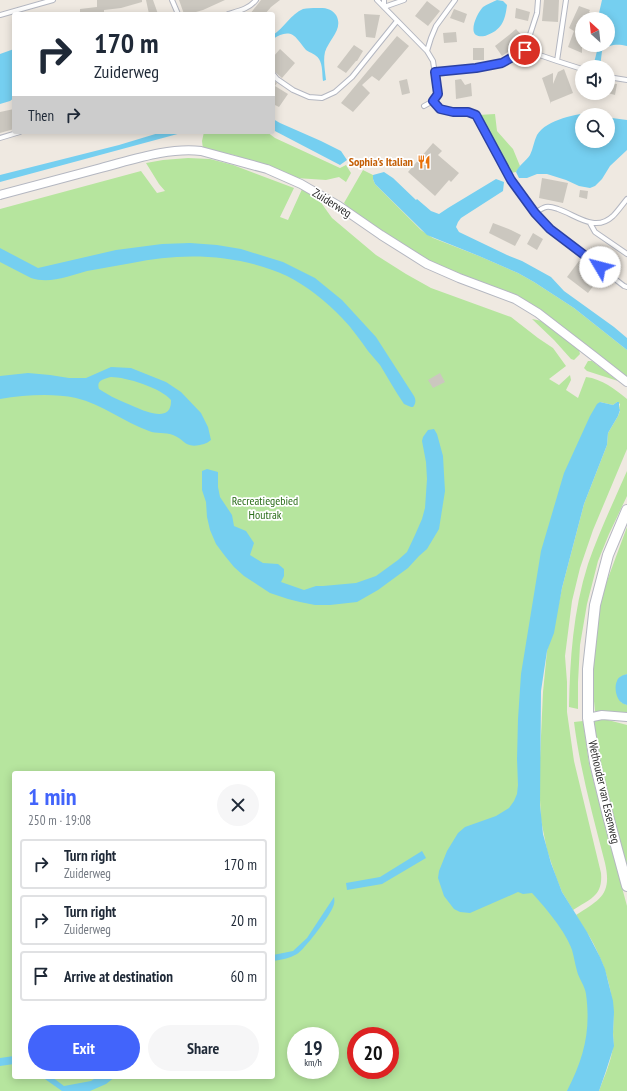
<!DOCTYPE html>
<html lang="en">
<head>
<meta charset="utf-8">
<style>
	body { margin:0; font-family:"PT Sans Narrow",sans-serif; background:#f6f6f7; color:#1f2937; height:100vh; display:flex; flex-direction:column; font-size:15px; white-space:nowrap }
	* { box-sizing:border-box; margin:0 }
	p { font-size:13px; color:#747a83 }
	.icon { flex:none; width:22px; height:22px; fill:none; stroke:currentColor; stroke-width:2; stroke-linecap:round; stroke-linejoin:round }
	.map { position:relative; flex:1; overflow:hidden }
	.details { position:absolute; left:12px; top:771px; width:263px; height:308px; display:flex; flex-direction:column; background:#fff; border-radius:4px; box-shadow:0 2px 10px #0003 }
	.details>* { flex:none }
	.hud { position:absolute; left:12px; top:12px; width:263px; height:122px; border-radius:4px; box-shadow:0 2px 10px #0003; background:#fff; color:#1f2937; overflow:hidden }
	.needle { width:26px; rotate:333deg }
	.fabs { position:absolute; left:575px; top:12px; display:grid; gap:8px }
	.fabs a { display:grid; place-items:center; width:40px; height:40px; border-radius:50%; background:#fff; box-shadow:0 2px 10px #0003; font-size:20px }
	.speed { position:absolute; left:287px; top:1027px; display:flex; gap:8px; font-size:20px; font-weight:700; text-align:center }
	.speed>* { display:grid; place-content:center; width:52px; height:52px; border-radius:50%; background:#fff; box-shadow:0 2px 10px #0003; line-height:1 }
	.speed small { font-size:10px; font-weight:400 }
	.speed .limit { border:6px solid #d22; background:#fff; color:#111 }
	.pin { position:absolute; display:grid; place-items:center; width:34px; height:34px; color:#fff; margin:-17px; border:2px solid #fff; border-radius:50%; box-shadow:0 1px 4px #0007 }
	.me { position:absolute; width:44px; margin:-22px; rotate:307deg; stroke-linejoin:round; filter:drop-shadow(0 0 3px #0008) }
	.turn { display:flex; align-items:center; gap:14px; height:84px; padding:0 16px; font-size:18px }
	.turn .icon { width:52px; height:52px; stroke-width:2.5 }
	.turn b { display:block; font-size:28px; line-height:34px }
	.then { display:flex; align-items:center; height:38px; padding:0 16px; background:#0003; gap:8px; font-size:15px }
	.round { display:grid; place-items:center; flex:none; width:42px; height:42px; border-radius:21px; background:#f6f6f7 }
	.headline { display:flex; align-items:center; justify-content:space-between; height:68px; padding:0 16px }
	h1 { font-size:24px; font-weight:700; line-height:30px; color:#4264fb }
	.action { display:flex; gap:8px; margin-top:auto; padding:8px 16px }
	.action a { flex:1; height:46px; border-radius:24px; background:#4264fb; color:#fff; font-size:16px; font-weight:700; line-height:46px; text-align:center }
	.action a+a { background:#f6f6f7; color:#1f2937 }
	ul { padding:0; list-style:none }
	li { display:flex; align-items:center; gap:12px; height:50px; margin:0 8px 6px; padding:0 8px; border:2px solid #e0e1e3; border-radius:4px }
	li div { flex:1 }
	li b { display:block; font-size:15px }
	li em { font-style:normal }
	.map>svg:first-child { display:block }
	.green { fill:#b6e59e; fill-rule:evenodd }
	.water { fill:#75cff0; fill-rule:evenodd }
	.building { fill:#cbc7bf }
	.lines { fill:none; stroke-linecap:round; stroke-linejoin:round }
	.service-casing { stroke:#b4b7c1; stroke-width:6 }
	.minor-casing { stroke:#b4b7c1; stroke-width:10 }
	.tertiary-casing { stroke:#b4b7c1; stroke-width:12 }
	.service { stroke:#fff; stroke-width:4 }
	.minor { stroke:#fff; stroke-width:8 }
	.tertiary { stroke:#fff; stroke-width:10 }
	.route-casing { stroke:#2b41a3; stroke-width:10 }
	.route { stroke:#4264fb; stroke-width:7 }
	.labels { text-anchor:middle; stroke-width:3.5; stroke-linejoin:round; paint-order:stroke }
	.food-label { font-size:12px; font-weight:bold; fill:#c56008; stroke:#fff; text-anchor:end }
	.street-label { font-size:12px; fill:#2e2e2e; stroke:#fff }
	.park-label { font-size:12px; fill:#2c6e1b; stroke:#fff }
</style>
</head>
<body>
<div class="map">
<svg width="627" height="1091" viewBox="0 0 627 1091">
	<rect width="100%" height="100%" fill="#efe9e1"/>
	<path class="green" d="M495 114 497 131 513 149 520 166 516 172 510 173 502 161 478 115Z
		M204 132H267L275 138 340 168 346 165 351 173 346 182 339 177 326 180 296 178 234 155 203 149 202 141Z
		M188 158 210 159 233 165 294 188 280 217 288 220 303 187 317 197 332 218 376 255 406 274 431 288 511 317 538 338 553 348 566 366 549 379 559 385 570 375 571 380 566 390 578 398 586 377C602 379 615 389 627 399V449L593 530 580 568 572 601 565 656 567 682V712L574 761 601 873C603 896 590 899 573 910L562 892 556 877 547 850 541 820 539 780 543 692 547 651 558 607 562 588 584 504 607 445 608 433 618 416 620 411 619 408 620 404 617 402 613 405 600 402 542 609 522 824 581 936 596 1050 573 1091H0V209L141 171 157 193 165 191 159 184 146 163 163 160ZM14 773H273V1077H14ZM296 1036H330V1070H296ZM356 1036H390V1070H356Z
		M363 170 373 175V179L375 184 421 230 433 238 479 256 518 273 534 282 574 308 627 350V377L558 323 526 301 512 293 451 272 422 258 351 210 344 203Z
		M532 319 542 321 579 350 580 354 574 360 571 359 554 340Z
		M588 361H592L618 381 587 371 584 368Z
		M627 471V496L609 534 598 561 587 604 580 645 578 682V709L569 707C570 659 573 611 588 564 599 532 614 501 627 471Z
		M627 527V674L621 677V702L627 705V714L597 713 595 711 591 672 597 619 604 589Z
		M593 719 608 720 627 725V871L600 765Z
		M583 721 589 763 601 810 627 906V1091H599C604 1077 611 1062 613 1047 614 1042 613 1037 613 1032 615 1003 609 975 596 949 591 937 582 926 576 915 601 899 612 894 605 863 593 816 580 770 574 722Z"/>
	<path class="water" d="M497 0 503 1 507 5C505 21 502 30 485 36 483 36 479 37 476 35 469 30 478 12 483 7 487 4 493 2 497 0Z
		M602 0H627V46C617 44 610 44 602 51L600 67H593L597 51V45H608V19H598L599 13Z
		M317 8C325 8 331 8 336 15 344 29 329 39 325 52 323 60 325 71 326 80L323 81C322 75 323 65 319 59 316 54 310 53 306 50 303 47 301 43 298 40 291 30 282 33 273 39V35C284 28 291 14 303 9 307 8 312 8 317 8Z
		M14 49V98L10 101 0 104V54Z
		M594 112 605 114 607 115H582V141H608V116L612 118 627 120V150L610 166 602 179 595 186 590 188 579 186 566 180 547 174H537L527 178H519L516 172C519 165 526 161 530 155 533 149 534 141 537 135 547 119 577 114 594 112Z
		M273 119 280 123 321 141 341 151 347 160 340 165 273 130Z
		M162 132H185L0 182V175L119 145Z
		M384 172 393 178 416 200 417 199 431 211 439 214 448 208 496 179 504 182 503 191 461 218 458 222 456 227 459 232 507 255 522 261 551 277 564 291 614 327 627 338V350L574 308 534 282 518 273 479 256 427 235 375 184 373 179V175Z
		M190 243 217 245 241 249 283 262 315 278 342 300 376 337 414 396C416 400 416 403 413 407H411L404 404C395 391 388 378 380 365 376 360 372 356 368 351 360 340 352 328 342 318 326 301 307 286 287 276 240 254 182 252 132 263 117 266 102 268 87 271 69 276 50 284 31 278L0 262V248L38 268 116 250 162 244Z
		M111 367 131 368 166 382 181 392 201 413 208 427 211 440C207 443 205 444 200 445 184 448 186 440 173 435 165 432 156 434 149 431 124 422 102 404 76 398 52 393 25 395 0 399V376L28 373 50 375 69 378H86ZM111 377C126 377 161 388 171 400 172 423 147 412 135 407 121 401 111 397 99 389 96 380 104 379 111 377Z
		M600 402 613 405 617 402H619V408L620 410 618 416 608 433 607 445 584 504 562 588 554 633 547 651 541 691 540 805 543 834 551 863 562 892 587 932 600 957 605 969 613 1001 614 1012 613 1034 614 1046 606 1071 599 1091H567C584 1058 591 1031 586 994 585 986 579 979 577 971 575 964 574 957 572 950 566 932 545 907 532 893L523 894 518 892 470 913 460 912 454 909 444 896 438 878 439 871 447 851 458 833 465 827 496 816 509 808 514 801 517 794 518 785 517 759 518 719 521 674 541 551 564 473 590 416 597 404Z
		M434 429 437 434 443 456 444 474 445 491 439 529 427 549 419 556 408 568 378 590 357 602 330 605H315L300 602 288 599 270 593 244 576 234 567 225 556 216 544 210 530 207 517 206 502 202 490V471L207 469 218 472V487L220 497 232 515 234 526 246 531 254 543 250 555 263 563 278 564 284 569V576L281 582 304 590 316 586H323L356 583 376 576 398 560 407 552 415 535 422 519 425 508 427 479 426 462 422 441 423 437 428 430Z
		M627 674V705C625 704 623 704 621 702 616 698 614 687 617 681 618 677 623 675 627 674Z
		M422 851 426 858 382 884 347 890 346 883 380 877Z
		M334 897C335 902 334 905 332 909 328 918 304 950 297 954 290 958 281 960 273 961V955L293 951 307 938Z
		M14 1056V1064L0 1066V1058Z
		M42 1077H52L64 1086 91 1081 97 1077H115L106 1084 90 1091H62Z"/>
	<path class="building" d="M97 0H142V2L121 8 104 10V14H80V9L97 7Z
		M146 0H153L158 14H149Z
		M179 0H225L203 10 189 14H184Z
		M261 0H280L271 7 265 14H250Z
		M544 0H559L558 22 542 21Z
		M427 1 440 11 428 26 415 16Z
		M579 6 590 10 589 12 591 14 582 19V53L568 47 574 31 569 28Z
		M516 8 530 12 528 21 515 18Z
		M454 9 467 14 464 23 450 18Z
		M364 14 380 15 375 38 366 37Z
		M516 29 525 39 524 41 518 46V45L502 56 495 46 509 35Z
		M456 32 457 42 444 43 443 33Z
		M397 36 409 46 379 81 372 76 362 85 370 93 353 112 341 103Z
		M354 45 363 51 357 61H356L346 73 337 67Z
		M473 48H484V60H473Z
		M280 49 295 63 282 78 275 72 273 71V57Z
		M564 69 573 93 551 102V104L542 78 553 73V84L558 72Z
		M407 79 410 93 402 95 399 81Z
		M461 79 465 85 471 83 472 96 456 99 455 80Z
		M273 80 277 83 275 86 288 94 279 107 273 104Z
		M608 83 617 84 615 95 608 93Z
		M14 109V129L0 133V112Z
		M433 143 442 151 438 155 459 173 451 182 449 180 435 196 408 172Z
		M542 178 568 183 563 203 539 198Z
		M580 190 588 191 587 199 579 197Z
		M493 223 511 230 521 235 515 246 489 233Z
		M533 233 543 239 537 250 527 244Z
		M598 251 611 262 606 268 593 258Z
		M579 261 587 266 589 263 602 274 588 293 567 277Z
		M440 373 445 382 433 388 428 380Z"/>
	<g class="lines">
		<g class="service-casing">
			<path id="service" d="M172 0 178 14
				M377 0 427 51 433 61 438 94 433 101 424 106
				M384 0V7L404 0
				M566 0 557 61 582 69
				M228 14C238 11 249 9 256 0
				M0 15 53 0
				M525 50 557 61
				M427 51 431 38 436 26 455 0
				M435 72 476 69 502 63 525 50 537 13 538 0
				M273 74 277 79 293 90 309 97 322 98 335 92 352 77 397 21
				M608 77 627 80
				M433 101 440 109 453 113 468 112 476 115 511 180 535 213 550 229 624 286 627 287
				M0 138 20 132
				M535 213C538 211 542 208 546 207 550 206 555 208 558 209 576 215 595 233 613 216 618 211 622 205 627 199
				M590 223 595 232 627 254"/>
		</g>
		<g class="minor-casing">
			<path id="minor" d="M0 195C34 186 68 177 101 168 132 160 169 147 201 151L267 169 301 184 339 206 381 235 427 264 459 278 515 299 538 313 595 357 627 382
				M588 718 602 715 627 717"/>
		</g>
		<g class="tertiary-casing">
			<path id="tertiary" d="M627 510 608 555 595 605 588 669V718L595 763 608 816 627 886"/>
		</g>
		<use href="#service" class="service"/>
		<use href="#minor" class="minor"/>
		<use href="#tertiary" class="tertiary"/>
	</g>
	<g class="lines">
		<g class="route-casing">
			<path id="route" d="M525 50 502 63 476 68 435 72 438 94 433 101 440 109 453 112H468L476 115 511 180 535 213 550 229 600 267"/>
		</g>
		<use href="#route" class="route"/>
	</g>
	<defs>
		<g id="restaurant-bare" transform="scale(1.08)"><path d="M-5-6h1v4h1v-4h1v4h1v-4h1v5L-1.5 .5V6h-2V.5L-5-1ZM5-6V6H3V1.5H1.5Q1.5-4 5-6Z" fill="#e8710a" stroke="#fff" stroke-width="2.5" paint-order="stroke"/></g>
	</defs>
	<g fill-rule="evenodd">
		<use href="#restaurant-bare" x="424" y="162"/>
	</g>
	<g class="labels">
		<g class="food-label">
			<text x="413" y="166">Sophia's Italian</text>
		</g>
		<g class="street-label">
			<text transform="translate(332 203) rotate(32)" y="4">Zuiderweg</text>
			<text transform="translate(604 792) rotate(77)" y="4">Wethouder van Essenweg</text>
		</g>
		<g class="park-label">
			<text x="265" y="505">Recreatiegebied<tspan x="265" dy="14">Houtrak</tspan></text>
		</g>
	</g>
</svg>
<div class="fabs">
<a><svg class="needle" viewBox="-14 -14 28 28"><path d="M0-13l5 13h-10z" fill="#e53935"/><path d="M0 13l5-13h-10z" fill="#747a83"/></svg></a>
<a><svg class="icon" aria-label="sound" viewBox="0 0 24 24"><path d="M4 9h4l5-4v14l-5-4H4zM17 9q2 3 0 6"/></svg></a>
<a><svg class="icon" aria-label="search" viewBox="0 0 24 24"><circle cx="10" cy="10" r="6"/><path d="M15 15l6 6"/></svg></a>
</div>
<div class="speed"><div>19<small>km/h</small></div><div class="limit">20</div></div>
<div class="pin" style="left:525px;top:50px;background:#d93025"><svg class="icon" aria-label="arrive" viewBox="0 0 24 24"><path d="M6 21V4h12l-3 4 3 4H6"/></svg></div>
<svg class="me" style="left:600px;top:267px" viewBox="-20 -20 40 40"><circle r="19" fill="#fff"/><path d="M0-13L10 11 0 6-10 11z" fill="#4264fb"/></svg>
<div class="hud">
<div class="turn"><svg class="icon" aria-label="right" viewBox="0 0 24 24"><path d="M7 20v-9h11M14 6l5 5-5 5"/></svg><div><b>170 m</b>Zuiderweg</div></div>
<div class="then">Then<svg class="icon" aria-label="right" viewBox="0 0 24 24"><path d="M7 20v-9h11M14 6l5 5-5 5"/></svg></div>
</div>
<section class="details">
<div class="headline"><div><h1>1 min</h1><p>250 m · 19:08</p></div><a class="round"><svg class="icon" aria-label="close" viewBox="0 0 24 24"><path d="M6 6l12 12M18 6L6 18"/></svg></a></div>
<ul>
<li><svg class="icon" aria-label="right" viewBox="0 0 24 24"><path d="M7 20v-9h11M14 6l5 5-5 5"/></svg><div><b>Turn right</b><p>Zuiderweg</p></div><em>170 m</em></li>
<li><svg class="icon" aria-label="right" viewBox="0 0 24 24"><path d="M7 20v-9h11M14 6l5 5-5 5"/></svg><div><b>Turn right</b><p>Zuiderweg</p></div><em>20 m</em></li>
<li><svg class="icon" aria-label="arrive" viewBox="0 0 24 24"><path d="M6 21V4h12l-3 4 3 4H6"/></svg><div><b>Arrive at destination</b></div><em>60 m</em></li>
</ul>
<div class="action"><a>Exit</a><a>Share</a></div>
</section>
</div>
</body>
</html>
